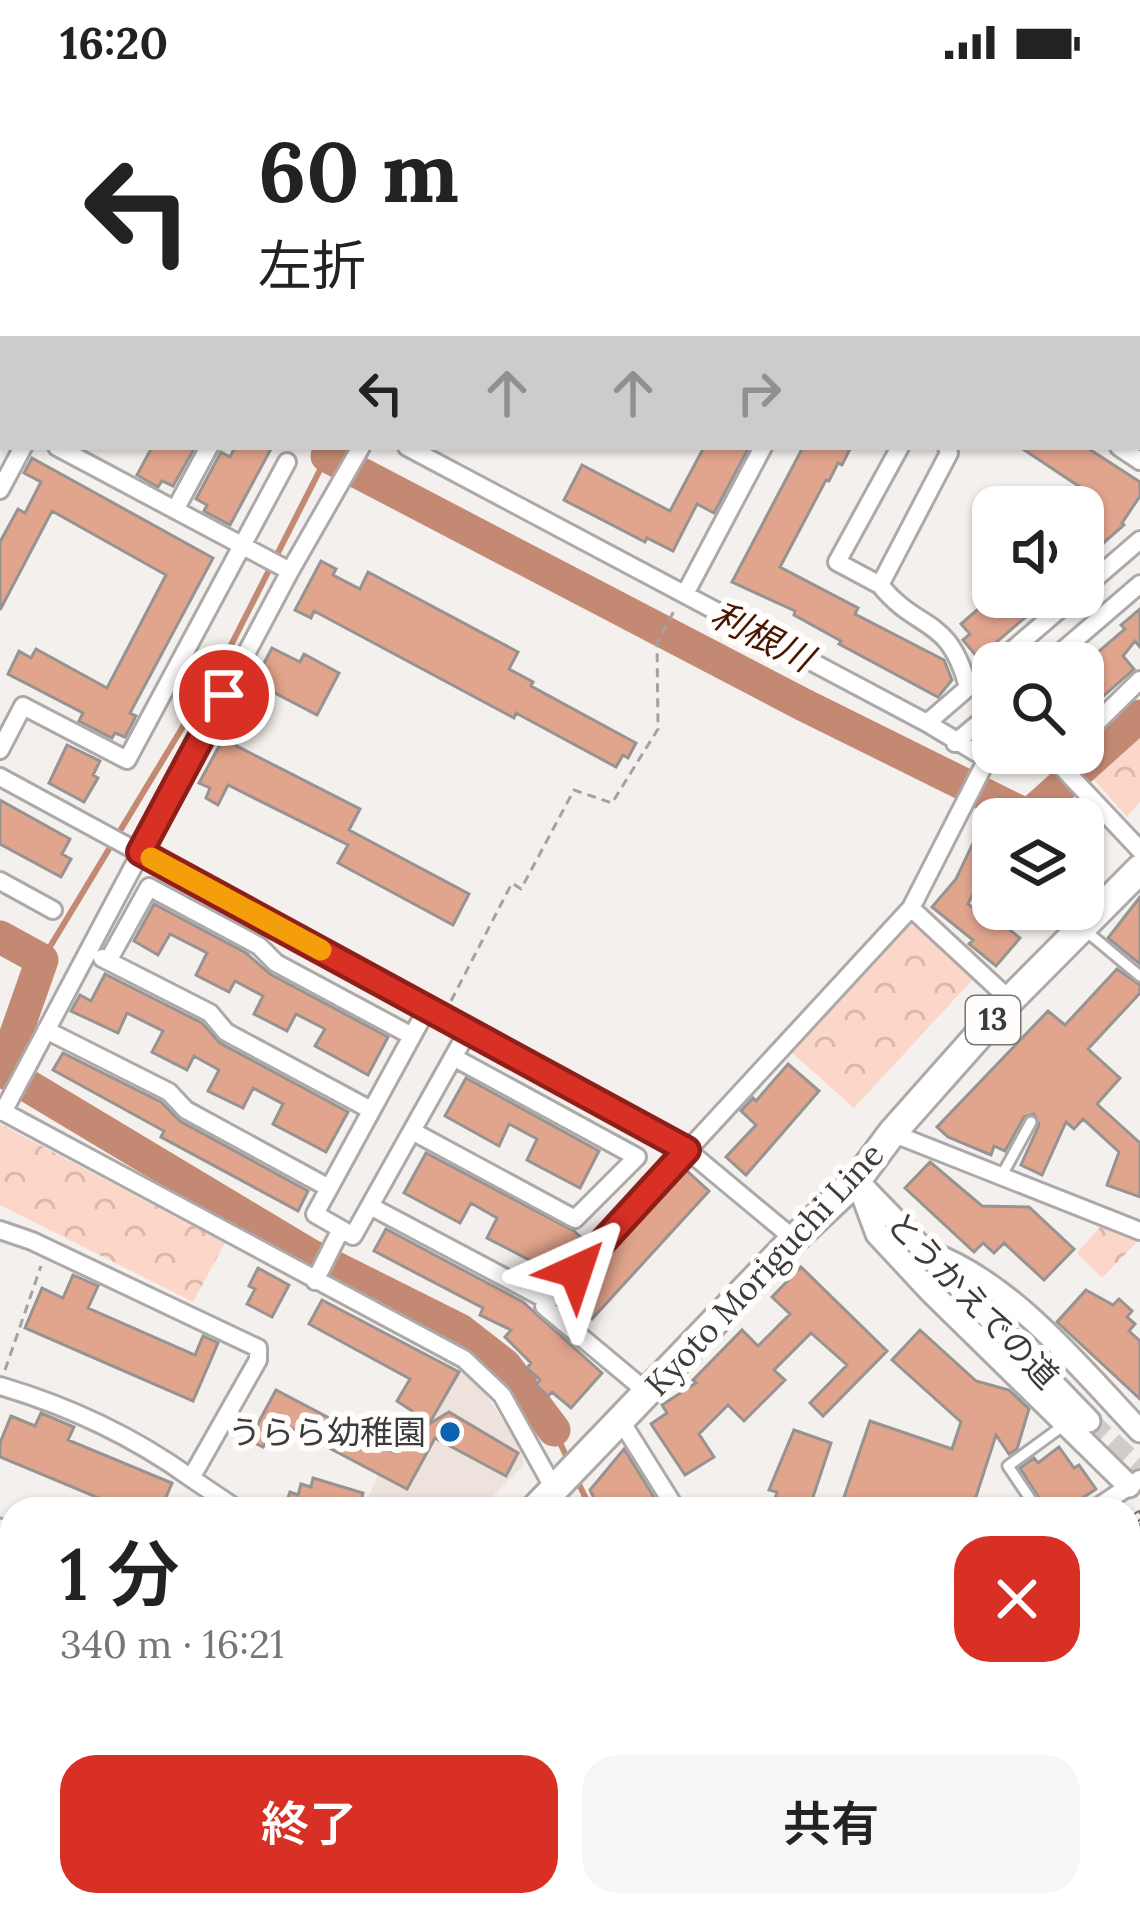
<!DOCTYPE html>
<html lang="ja">
<head>
<meta charset="utf-8">
<style>
	body { margin:0; font-family:Lora,"Noto Sans JP",serif; background:#f6f6f6; color:#222; height:100vh; display:flex; flex-direction:column; font-size:45px; white-space:nowrap }
	* { box-sizing:border-box; margin:0 }
	p { font-size:39px; color:#767676 }
	.icon { flex:none; width:66px; height:66px; fill:none; stroke:currentColor; stroke-width:2; stroke-linecap:round; stroke-linejoin:round }
	.map { position:relative; flex:1; overflow:hidden }
	.panel { position:absolute; left:0px; top:1413px; width:1140px; height:420px; display:flex; flex-direction:column; background:#fff; border-radius:36px 36px 0 0; box-shadow:0 3px 9px #0004 }
	.panel>* { flex:none }
	.banner { position:absolute; left:0px; top:0px; width:1140px; height:366px; box-shadow:0 3px 9px #0004; background:#fff; color:#222; overflow:hidden }
	.tools { position:absolute; left:972px; top:402px; display:grid; gap:24px }
	.tools a { display:grid; place-items:center; width:132px; height:132px; border-radius:24px; background:#fff; box-shadow:0 3px 9px #0004; font-size:60px }
	.pin { position:absolute; display:grid; place-items:center; width:102px; height:102px; color:#fff; margin:-51px; border:6px solid #fff; border-radius:50%; box-shadow:0 3px 12px #0007 }
	.me { position:absolute; width:132px; margin:-66px; rotate:42deg; stroke-linejoin:round; filter:drop-shadow(0 0 9px #0008) }
	.turn { display:flex; align-items:center; gap:42px; height:252px; padding:0 60px; font-size:54px }
	.turn .icon { width:156px; height:156px; stroke-width:2.5 }
	.turn b { display:block; font-size:84px; line-height:102px }
	.lanes { display:flex; align-items:center; height:114px; padding:0 60px; background:#0003; justify-content:center; gap:60px; direction:ltr }
	.lanes .off { opacity:.35 }
	.round { display:grid; place-items:center; flex:none; width:126px; height:126px; border-radius:36px; background:#f6f6f6 }
	.head { display:flex; align-items:center; justify-content:space-between; height:204px; padding:0 60px }
	h1 { font-size:72px; font-weight:600; line-height:90px }
	.action { display:flex; gap:24px; margin-top:auto; padding:24px 60px }
	.action a { flex:1; height:138px; border-radius:36px; background:#d93025; color:#fff; font-size:48px; font-weight:600; line-height:138px; text-align:center }
	.action a+a { background:#f6f6f6; color:#222 }
	.status { display:flex; justify-content:space-between; align-items:center; height:84px; padding:0 60px; background:#fff; direction:ltr }
	.status svg { height:33px; fill:currentColor }
	.map>svg:first-child { display:block }
	.built { fill:#eee2dd }
	.forest { fill:url(#forest-crowns) }
	.lines { fill:none; stroke-linecap:round; stroke-linejoin:round }
	.stream { stroke:#c48972; stroke-width:6 }
	.river { stroke:#c48972; stroke-width:33 }
	.building { fill:#e1a48d; stroke:#969391; stroke-width:3 }
	.tertiary-tunnel { stroke:#cfccca; stroke-width:21; stroke-dasharray:21 10; stroke-linecap:butt }
	.service-casing { stroke:#ada9a8; stroke-width:15 }
	.minor-casing { stroke:#ada9a8; stroke-width:22 }
	.tertiary-casing { stroke:#ada9a8; stroke-width:27 }
	.primary-casing { stroke:#ada9a8; stroke-width:33 }
	.path { stroke:#a5a2a1; stroke-width:3; stroke-dasharray:9 6; stroke-linecap:butt }
	.service { stroke:#fff; stroke-width:9 }
	.minor { stroke:#fff; stroke-width:16 }
	.tertiary { stroke:#fff; stroke-width:21 }
	.primary { stroke:#fff; stroke-width:27 }
	.rail-casing { stroke:#797775; stroke-width:10 }
	.rail { stroke:#fffefd; stroke-width:6; stroke-dasharray:18; stroke-linecap:butt }
	.route-casing { stroke:#8d1f18; stroke-width:30 }
	.route { stroke:#d93025; stroke-width:21 }
	.slow { stroke:#f59e0b; stroke-width:21 }
	.poi-dot { fill:#0c63b0; stroke:#fffefd; stroke-width:4.5 }
	.labels { text-anchor:middle; stroke-width:12; stroke-linejoin:round; paint-order:stroke }
	.shield { fill:#fffefd; stroke:#777675; stroke-width:3 }
	.shield-label { font-size:30px; font-weight:bold; fill:#3d3c3b }
	.street-label { font-size:33px; fill:#3d3c3b; stroke:#fffefd }
	.poi-label { font-size:33px; fill:#3d3c3b; stroke:#fffefd; text-anchor:end }
	.water-label { font-size:36px; font-style:italic; fill:#4a1500; stroke:#fffefd }
</style>
</head>
<body>
<div class="status"><b>16:20</b><svg viewBox="0 0 49 12"><path d="M0 12V9h3v3zM5 12V6h3v6zM10 12V3h3v9zM15 12V0h3v12zM26 1h20v11H26zM47 4h2v5h-2z"/></svg></div>
<div class="map">
<svg width="1140" height="1833" viewBox="0 0 1140 1833">
	<defs>
		<pattern id="forest-crowns" width="20" height="18" patternUnits="userSpaceOnUse" patternTransform="scale(3)"><rect width="20" height="18" fill="#fcd7c9"/><path d="M2 6a3 3 0 1 1 6 0M12 15a3 3 0 1 1 6 0" fill="none" stroke="#d9b9ae"/></pattern>
	</defs>
	<rect width="100%" height="100%" fill="#f4f0ee"/>
	<path class="built" d="M446 1273 477 1296 521 1365 524 1381 480 1425H363L392 1361Z"/>
	<path class="forest" d="M1140 644V718L1127 733 1089 690Z
		M912 835 974 894 854 1024 790 967Z
		M0 1040 225 1159 193 1218 0 1121Z
		M1102 1141 1140 1155 1102 1194 1077 1169Z"/>
	<g class="lines">
		<path class="stream" d="M218 0V3
			M42 876 225 573 327 372
			M554 1346 569 1378
			M577 1396 591 1425
			M832 1821 841 1833"/>
		<path class="river" d="M920 0 924 3
			M1137 155 1140 157
			M327 372 802 620 1028 732 1140 632
			M0 853 42 876 3 987 308 1170 460 1246 505 1281 554 1346"/>
	</g>
	<path class="building" d="M152 363H195L173 402 162 397 158 403 137 391Z
		M235 363H272L230 441 204 427 207 421 196 415 221 368 230 373Z
		M704 363H749L714 429 697 420 673 467 647 454 645 458 564 416 582 381 670 427Z
		M803 363H851L842 381 838 379 829 397 826 396 780 483 858 524 855 530 944 576 952 596 938 613 839 560 841 557 794 531 795 527 732 498Z
		M1020 363H1086L1140 398V412L1122 439 1124 441 1083 477V428L1098 415Z
		M32 374 213 474 130 629 136 632 125 653 115 649 112 654 79 637 83 629 8 590 19 567 31 574 36 565 107 604 166 491 52 427 0 526V458L18 425 25 429 41 398 24 389Z
		M321 477 336 485 333 491 360 505 368 488 518 568 509 585 533 598 531 602 636 659 628 674 623 671 616 683 516 629 514 634 314 527 311 534 295 526Z
		M992 513H1049L978 574 963 556 970 550 961 540Z
		M1140 525V563L1135 557 1123 572 1134 585 1083 630V581L1125 545 1121 541Z
		M272 564 300 578 304 570 339 589 317 631 254 598Z
		M223 655 360 725 349 746 469 810 453 841 338 779 348 761 228 701 218 721 206 714 210 704 199 699Z
		M67 661 100 677 93 691 98 694 84 718 49 699Z
		M0 716 70 755 62 770 71 775 61 793 0 760Z
		M974 757 993 768 968 820 989 836 992 832 1020 854 996 882 969 860 973 856 932 823 956 795Z
		M1140 813V880L1108 854Z
		M154 820 246 869 270 890 388 953 368 991 315 962 325 945 296 930 287 947 254 930 263 912 235 897 229 908 196 891 207 869 170 850 158 871 134 857Z
		M1117 885 1140 901V909L1088 965 1120 994 1097 1020 1140 1059V1113L1107 1101 1119 1068 1083 1035 1074 1045 1066 1038 1042 1091 1021 1081 1039 1041 1034 1030 1024 1033 1005 1067 994 1062 991 1071 948 1053 937 1043 1048 927 1065 941Z
		M105 890 202 939 220 959 348 1028 326 1068 273 1040 283 1020 253 1004 243 1024 208 1007 219 986 194 972 187 986 152 968 163 947 127 929 118 949 71 927 80 911 91 917Z
		M63 969 161 1018 180 1037 308 1107 298 1127 161 1053 164 1047 53 986Z
		M788 980 819 1007 746 1091 726 1073 756 1041 741 1027 753 1014 756 1017Z
		M466 994 599 1067 580 1104 527 1076 537 1055 509 1040 499 1062 445 1032Z
		M426 1069 574 1147 586 1158 567 1178 559 1171 547 1185 487 1154 497 1134 471 1119 460 1139 404 1109Z
		M930 1078 982 1122 1029 1123 1074 1165 1044 1196 1004 1159 994 1169 983 1159 974 1168 905 1104Z
		M686 1086 709 1107 592 1235 568 1215Z
		M386 1145 523 1218 602 1289 571 1324 552 1308 548 1312 536 1301 540 1296 527 1284 531 1279 505 1253 511 1246 480 1231 483 1224 374 1167Z
		M801 1183 887 1267 823 1332 810 1319 847 1281 811 1249 774 1286 785 1296 744 1337 728 1321 699 1350 714 1373 685 1391 651 1340 667 1329 662 1321 696 1299 693 1296 742 1246 758 1262 790 1230 772 1213Z
		M258 1184 289 1201 272 1233 247 1220 255 1205 249 1202Z
		M73 1191 98 1202 88 1224 195 1271 203 1252 218 1259 193 1317 25 1244 42 1204 63 1214Z
		M1086 1206 1113 1221 1119 1215 1132 1227 1127 1233 1135 1240 1129 1247 1140 1257V1315L1057 1238Z
		M322 1216 459 1288 429 1340 449 1328 518 1369 506 1392 435 1354 407 1405 278 1337 263 1363 249 1356 276 1306 394 1368 415 1329 397 1317 410 1295 309 1240Z
		M920 1246 976 1297 1009 1306 1029 1325 1017 1365 1009 1370 996 1351 972 1425H840L870 1337 952 1365 961 1338 892 1276Z
		M41 1329 74 1343 68 1356 172 1399 161 1425H125L0 1373V1359L11 1332 35 1342Z
		M794 1346 831 1359 809 1425H772L777 1408 769 1406Z
		M1059 1363 1074 1384 1079 1381 1096 1405 1066 1425H1046L1020 1384 1034 1374 1038 1379Z
		M624 1365 647 1402 661 1425H599L590 1406Z
		M313 1394 363 1409 359 1425H284L290 1408 298 1411 301 1400 311 1403Z"/>
	<g class="lines">
		<path class="tertiary-tunnel" d="M1089 1337 1140 1384"/>
		<g class="service-casing">
			<path id="service" d="M1086 847 1140 892
				M1002 1091 1031 1038
				M1037 1425 1008 1382 1064 1341
				M0 1440 5 1453 12 1536
				M1128 1597 1140 1606
				M683 1821 690 1833
				M748 1821 757 1833
				M582 1833 600 1821"/>
		</g>
		<g class="minor-casing">
			<path id="minor" d="M1137 269 1140 271
				M57 363 290 487
				M407 363 927 639 987 675 1057 678 1140 766
				M947 363 949 369 880 501C919 549 948 530 968 603
				M1119 363 1140 377
				M0 406 23 363
				M175 426 209 363
				M880 501 837 478 900 363
				M1083 505 1140 456
				M685 510 763 363
				M997 579 1074 513
				M1048 579 1140 500
				M927 639 993 582
				M1083 652 1140 596
				M955 659 993 627
				M0 666 23 622 127 676 287 378
				M0 693 687 1066 794 1155
				M0 797 53 826
				M911 824 1010 916
				M102 874 210 929 226 948 371 1026
				M108 877 149 803 259 862 276 879 412 952
				M46 946 169 1008 186 1026 329 1104
				M0 1026 464 1275 502 1311 553 1403
				M3 1028 290 487 361 363
				M412 1047 575 1135 637 1073 453 973
				M892 1049 1140 1147
				M370 1122 549 1217
				M341 1145 315 1130 428 923
				M0 1146 32 1157 258 1264V1276L191 1394C134 1353 68 1322 0 1302
				M315 1197 341 1145 353 1152 469 945
				M647 1308 544 1222 911 824 987 675
				M621 1337 676 1425
				M191 1394 237 1425
				M1095 1425 1140 1395
				M1128 1457 1140 1450
				M1128 1675 1140 1691
				M1128 1726 1140 1711
				M1128 1777 1140 1782
				M242 1821 253 1833
				M385 1821 395 1833
				M915 1821 924 1833
				M1032 1821 1050 1833
				M493 1833 509 1821
				M612 1833 615 1821"/>
		</g>
		<g class="tertiary-casing">
			<path id="tertiary" d="M857 1096 877 1150 931 1208 1129 1402
				M866 1106 1089 1337
				M930 1169C1012 1199 1081 1285 1140 1347"/>
		</g>
		<g class="primary-casing">
			<path id="primary" d="M535 1425 794 1155 857 1096 892 1049 1010 916 1140 785
				M127 1833 144 1821"/>
		</g>
		<path class="path" d="M1008 0 1012 3
			M1137 90 1140 92
			M0 236 3 235
			M451 917 512 799 521 805 574 706 612 719 658 645 657 559 674 527
			M5 1286 41 1182"/>
		<use href="#service" class="service"/>
		<use href="#minor" class="minor"/>
		<use href="#tertiary" class="tertiary"/>
		<use href="#primary" class="primary"/>
		<g class="rail-casing">
			<path id="rail" d="M1128 1439 1140 1431
				M547 1833 564 1821"/>
		</g>
		<use href="#rail" class="rail"/>
	</g>
	<g class="lines">
		<g class="route-casing">
			<path id="route" d="M224 611 140 768 687 1066 576 1187"/>
		</g>
		<use href="#route" class="route"/>
		<path class="slow" d="M151 774 321 866"/>
	</g>
	<circle class="poi-dot" cx="450" cy="1348" r="12"/>
	<g class="labels">
		<rect class="shield" x="966" y="912" width="54" height="48" rx="9"/>
		<g class="shield-label">
			<text x="993" y="946">13</text>
		</g>
		<g class="street-label">
			<text transform="translate(764 1185) rotate(-47)" y="12">Kyoto Moriguchi Line</text>
			<text transform="translate(973 1216) rotate(46)" y="12">とうかえでの道</text>
		</g>
		<g class="poi-label">
			<text x="426" y="1360">うらら幼稚園</text>
		</g>
		<g class="water-label">
			<text transform="translate(762 552) rotate(27)" y="13">利根川</text>
		</g>
	</g>
</svg>
<div class="tools">
<a><svg class="icon" aria-label="sound" viewBox="0 0 24 24"><path d="M4 9h4l5-4v14l-5-4H4zM17 9q2 3 0 6"/></svg></a>
<a><svg class="icon" aria-label="search" viewBox="0 0 24 24"><circle cx="10" cy="10" r="6"/><path d="M15 15l6 6"/></svg></a>
<a><svg class="icon" aria-label="layers" viewBox="0 0 24 24"><path d="M12 4l9 5-9 5-9-5zM3 14l9 5 9-5"/></svg></a>
</div>
<div class="pin" style="left:224px;top:611px;background:#d93025"><svg class="icon" aria-label="arrive" viewBox="0 0 24 24"><path d="M6 21V4h12l-3 4 3 4H6"/></svg></div>
<svg class="me" style="left:576px;top:1187px" viewBox="-20 -20 40 40"><path d="M0-17L14 15 0 8-14 15z" fill="#d93025" stroke="#fff" stroke-width="4"/></svg>
<div class="banner">
<div class="turn"><svg class="icon" aria-label="left" viewBox="0 0 24 24"><path d="M17 20v-9H6M10 6l-5 5 5 5"/></svg><div><b>60 m</b>左折</div></div>
<div class="lanes"><svg class="icon" aria-label="left" viewBox="0 0 24 24"><path d="M17 20v-9H6M10 6l-5 5 5 5"/></svg><svg class="icon off" aria-label="ahead" viewBox="0 0 24 24"><path d="M12 20V5M6 11l6-6 6 6"/></svg><svg class="icon off" aria-label="ahead" viewBox="0 0 24 24"><path d="M12 20V5M6 11l6-6 6 6"/></svg><svg class="icon off" aria-label="right" viewBox="0 0 24 24"><path d="M7 20v-9h11M14 6l5 5-5 5"/></svg></div>
</div>
<section class="panel">
<div class="head"><div><h1>1 分</h1><p>340 m · 16:21</p></div><a class="round" style="background:#d93025;color:#fff"><svg class="icon" aria-label="close" viewBox="0 0 24 24"><path d="M6 6l12 12M18 6L6 18"/></svg></a></div>
<div class="action"><a>終了</a><a>共有</a></div>
</section>
</div>
</body>
</html>
